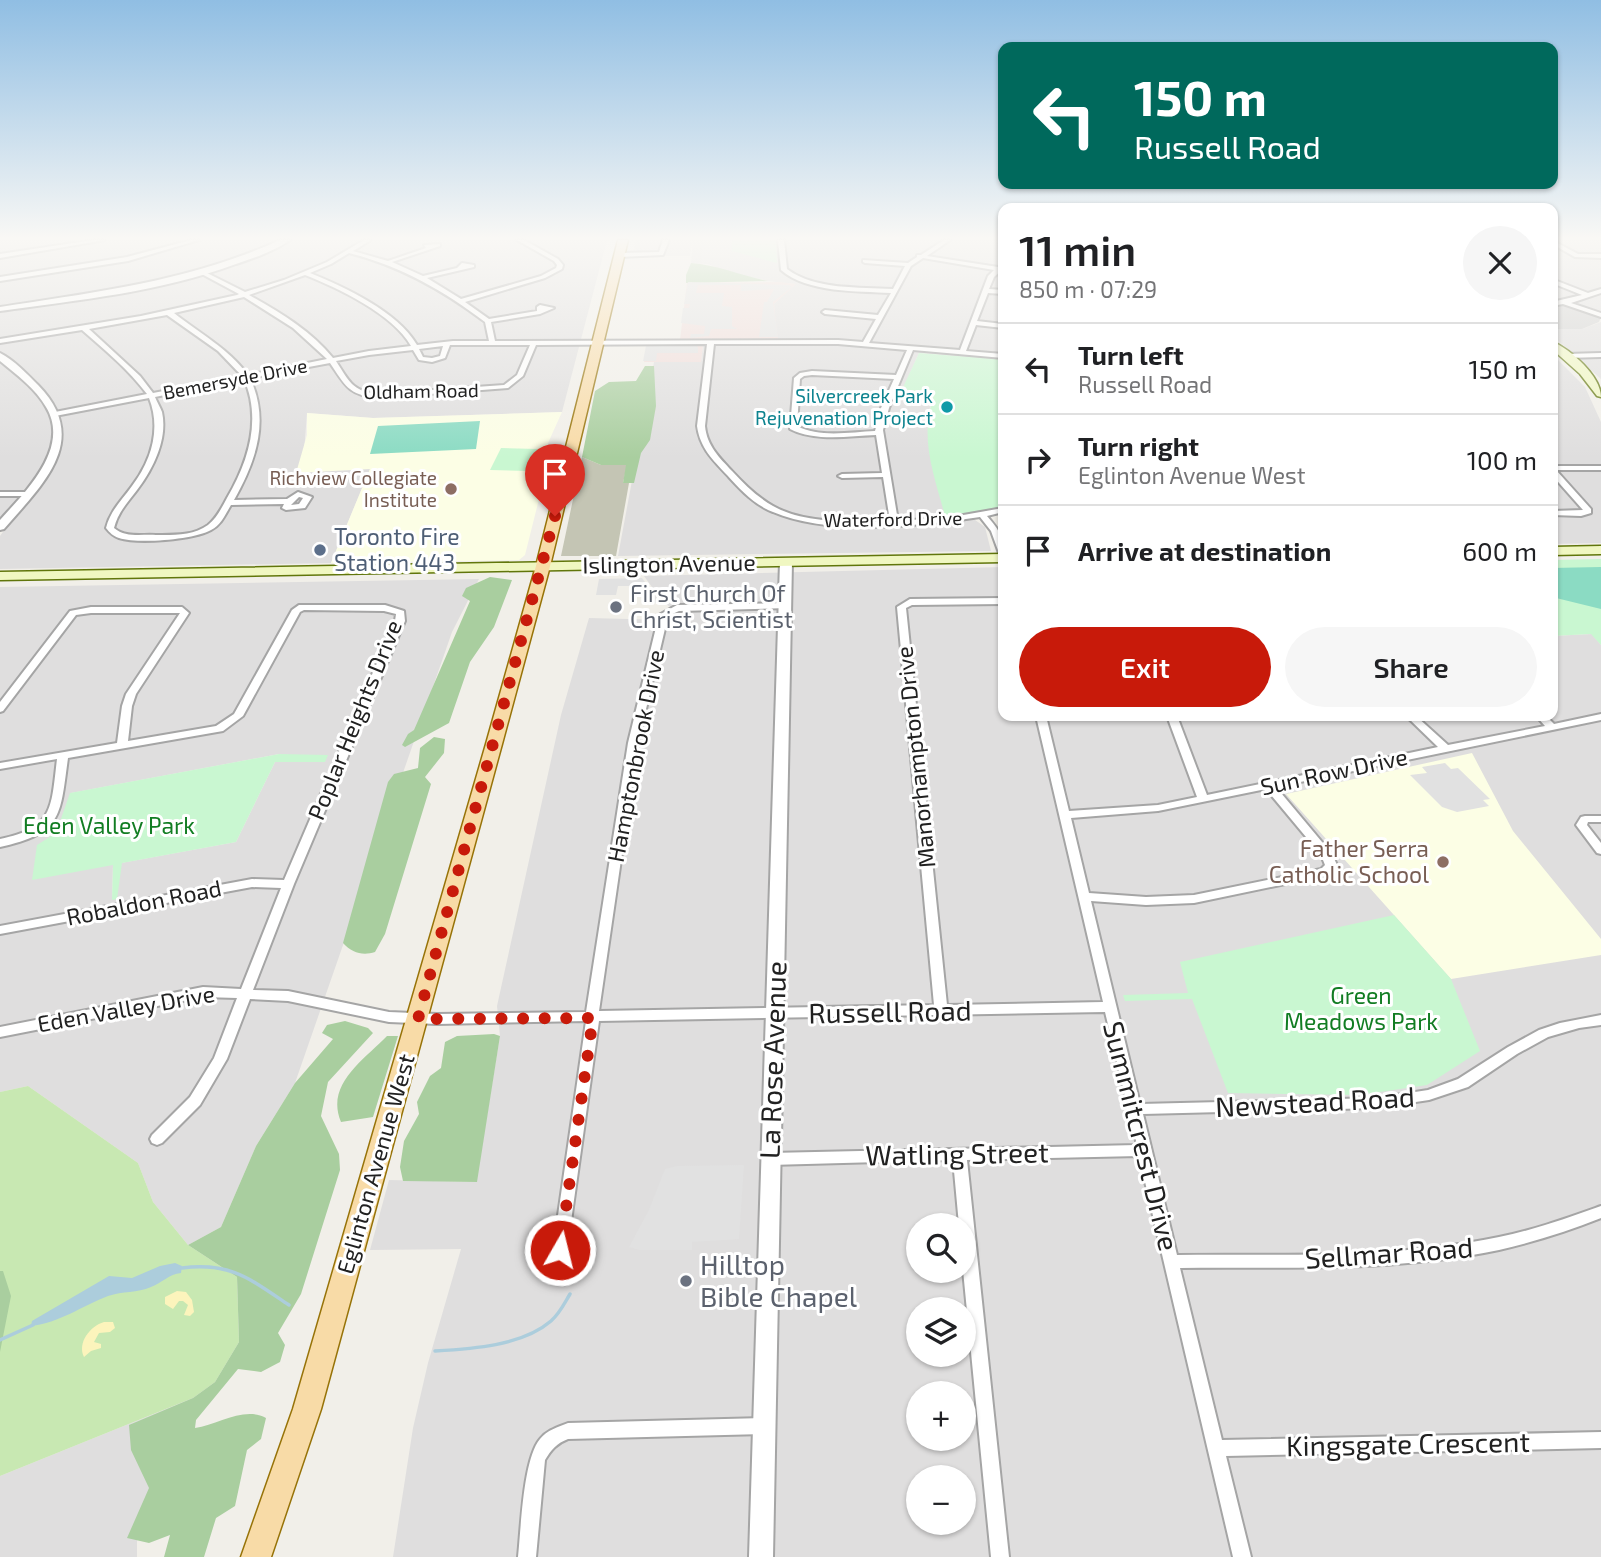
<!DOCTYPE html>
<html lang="en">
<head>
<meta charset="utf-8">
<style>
	body { margin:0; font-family:"Exo 2",sans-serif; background:#f6f6f6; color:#202124; height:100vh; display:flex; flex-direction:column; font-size:26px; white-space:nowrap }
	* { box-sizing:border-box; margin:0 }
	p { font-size:23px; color:#757577 }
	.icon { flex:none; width:38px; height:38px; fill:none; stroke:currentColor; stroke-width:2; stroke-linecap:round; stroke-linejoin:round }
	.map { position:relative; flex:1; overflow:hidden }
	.details { position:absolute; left:998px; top:203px; width:560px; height:518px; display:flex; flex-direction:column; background:#fff; border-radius:14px; box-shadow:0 2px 5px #0004 }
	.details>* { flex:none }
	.top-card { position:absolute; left:998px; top:42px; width:560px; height:147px; border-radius:14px; box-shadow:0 2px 5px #0004; background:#00695c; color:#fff; overflow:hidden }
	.controls { position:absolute; left:906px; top:1213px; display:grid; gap:14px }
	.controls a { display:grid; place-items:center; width:70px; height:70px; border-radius:50%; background:#fff; box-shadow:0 2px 5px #0004; font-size:35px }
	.pin { position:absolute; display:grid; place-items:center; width:60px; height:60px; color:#fff; margin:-72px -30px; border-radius:50% 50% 50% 0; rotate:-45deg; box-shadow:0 0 7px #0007 }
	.pin .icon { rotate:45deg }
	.me { position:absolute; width:77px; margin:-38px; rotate:8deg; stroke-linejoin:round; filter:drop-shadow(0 0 5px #0008) }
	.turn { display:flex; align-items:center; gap:24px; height:147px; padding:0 21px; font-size:32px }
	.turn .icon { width:91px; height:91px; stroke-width:2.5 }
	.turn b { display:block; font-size:49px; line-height:60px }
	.round { display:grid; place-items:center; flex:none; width:74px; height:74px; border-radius:37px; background:#f6f6f6 }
	.headline { display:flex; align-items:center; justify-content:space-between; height:119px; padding:0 21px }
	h1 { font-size:42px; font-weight:600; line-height:52px }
	.action { display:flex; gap:14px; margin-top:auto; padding:14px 21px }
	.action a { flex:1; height:80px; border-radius:42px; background:#c81a0a; color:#fff; font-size:28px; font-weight:600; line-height:80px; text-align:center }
	.action a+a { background:#f6f6f6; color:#202124 }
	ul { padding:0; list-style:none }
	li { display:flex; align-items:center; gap:21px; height:91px; padding:0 21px; border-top:2px solid #e0e0e0 }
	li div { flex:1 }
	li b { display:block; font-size:26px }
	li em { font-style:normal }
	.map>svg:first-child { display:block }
	.residential { fill:#dfdede; fill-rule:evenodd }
	.commercial { fill:#f0dcd9 }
	.education { fill:#fcfee5 }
	.religious { fill:#cfcfcf }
	.construction { fill:#c4c5b4 }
	.grass { fill:#c8e8b2 }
	.forest { fill:#a9ce9f }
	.sand { fill:#fcf4bc }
	.park { fill:#c9f7d1 }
	.pitch { fill:#8bdbc3 }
	.parking { fill:#e1e1e1 }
	.water { fill:#accddc }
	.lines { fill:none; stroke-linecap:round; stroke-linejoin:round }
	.stream { stroke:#accddc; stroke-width:3.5 }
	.minor-casing { stroke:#a5a5a5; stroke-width:4 }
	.tertiary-casing { stroke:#a5a5a5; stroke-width:4 }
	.secondary-casing { stroke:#61760b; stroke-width:3 }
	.primary-casing { stroke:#977308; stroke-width:3 }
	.minor { fill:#fff; fill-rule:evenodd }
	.tertiary { fill:#fff; fill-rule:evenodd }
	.secondary { fill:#f0f7c1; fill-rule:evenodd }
	.primary { fill:#f8dba7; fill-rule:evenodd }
	.route { stroke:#c81a0a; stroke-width:12; stroke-dasharray:0 21.6 }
	.culture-dot { fill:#0f9aa8; stroke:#fff; stroke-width:2.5 }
	.education-dot { fill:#8d6e63; stroke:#fff; stroke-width:2.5 }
	.service-dot { fill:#5c6f8a; stroke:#fff; stroke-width:2.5 }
	.worship-dot { fill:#6b7280; stroke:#fff; stroke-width:2.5 }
	.labels { text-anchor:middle; stroke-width:6; stroke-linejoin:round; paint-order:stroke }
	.far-street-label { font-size:19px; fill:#212121; stroke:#fff }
	.far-culture-label { font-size:19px; fill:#0d838f; stroke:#fff; text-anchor:end }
	.far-education-label { font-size:19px; fill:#785e54; stroke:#fff; text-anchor:end }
	.service-label { font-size:23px; fill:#4e5e75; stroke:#fff; text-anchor:start }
	.street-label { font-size:23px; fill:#212121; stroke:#fff }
	.worship-label { font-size:23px; fill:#5b616d; stroke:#fff; text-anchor:start }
	.park-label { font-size:23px; fill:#127d23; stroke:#fff }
	.education-label { font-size:23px; fill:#785e54; stroke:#fff; text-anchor:end }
	.near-street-label { font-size:28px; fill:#212121; stroke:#fff }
	.near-worship-label { font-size:28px; fill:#5b616d; stroke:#fff; text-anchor:start }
</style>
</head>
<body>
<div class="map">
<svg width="1601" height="1557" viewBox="0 0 1601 1557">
	<rect width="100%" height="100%" fill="#f1efe9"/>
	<path class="residential" d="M0 240H607L562 412 373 418 307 413 304 452 370 469 331 563 0 569V536L10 522 0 521Z
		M636 240H692L690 256H633Z
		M693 240H1003V352H996L997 359 919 353 899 398 932 402 927 416 946 516 968 515 985 527 991 551 618 556 654 362H701L703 345H777L774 304 795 284 768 281 727 272 708 264 691 263Z
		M1552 240H1601V313L1552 301Z
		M1601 322V379L1552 335V329H1582Z
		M1552 354 1585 387 1601 422V543L1552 544Z
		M1003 567V716H1552V636L1592 634 1601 645V1557H393L413 1428 428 1363 461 1249 370 1250 389 1180 476 1182 500 1036 497 1006 561 715 589 618 667 620 677 612 662 601 644 576ZM919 1225H964V1270H919ZM919 1309H964V1354H919ZM919 1393H964V1438H919ZM919 1477H964V1522H919Z
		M479 579 452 632 295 1083 256 1146 221 1227 188 1245 153 1202 138 1163 28 1086 0 1092V587ZM279 754 325 762H275L236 842 121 863 112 899 113 865 48 840 61 824 71 793Z
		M193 1398 137 1541V1557H0V1476Z"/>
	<path class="commercial" d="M780 282 796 284 774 304 778 340H680L687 283Z
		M647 345H703L701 362H644Z"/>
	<path class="education" d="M562 412 534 474 540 479 539 499 525 555 519 560 331 563 370 469 296 473 307 435V413L373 418Z
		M1472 753 1513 831 1601 939V955L1451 979 1286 794Z"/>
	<path class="religious" d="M1568 305 1601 317 1599 322 1582 329H1552V307Z"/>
	<path class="construction" d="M582 457 601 465H627L623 483H629L616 556H561Z"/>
	<path class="grass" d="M28 1086 138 1163 153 1202 188 1245 237 1277 239 1342 215 1382 193 1398 0 1476V1092Z"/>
	<path class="forest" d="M691 263C717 265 743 276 768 281L686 283V275Z
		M645 366H654L656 406 650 440 641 453 634 483H623L626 465H601L582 457 595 391 609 382 636 381Z
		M490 577 512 580 494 627 470 662 449 723 405 747 402 745 408 734 414 730 470 601 462 596 466 588Z
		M434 737 445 739 444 753 425 777 431 784 385 934 375 952C363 956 352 953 343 943L388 782 394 774 418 768 420 748Z
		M345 1021 368 1028 373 1033 328 1082 321 1116 339 1154 340 1170 301 1294 278 1333 285 1345 280 1362 261 1372 238 1369 196 1420 195 1428C218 1425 244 1406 266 1418L261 1439 247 1450 235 1506 216 1518 204 1557H164L170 1535 149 1543 127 1538 149 1488 131 1450 129 1425 193 1398 215 1382 239 1342 237 1277 188 1245 221 1227 256 1146 295 1083 333 1039 322 1033 327 1025Z
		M494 1034 500 1036 477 1182 403 1181 400 1167 404 1141 419 1114 417 1102 430 1076 441 1068 445 1042 457 1036Z
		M387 1036H398L373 1117 341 1122C325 1084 364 1060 387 1036Z
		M0 1271H3L11 1296 0 1352Z"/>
	<path class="sand" d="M177 1291 186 1292 192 1300 194 1312 190 1316 184 1315 188 1305 183 1301H179L173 1309 165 1304V1297Z
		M104 1322H113L115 1328 110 1332 99 1333 94 1342 101 1344V1348L91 1351 84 1357C77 1343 90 1326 104 1322Z"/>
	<path class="park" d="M732 240H776L777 263 732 251Z
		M919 353 997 359 1003 364V506L968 515 945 516C935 478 920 441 932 402L898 398Z
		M501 448 538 449 528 471 490 470Z
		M1601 559V645L1591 634 1552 636V560Z
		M279 754 328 755 325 762H275L236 842 122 863 117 899 112 900 113 865 32 880 37 845 56 833 70 793Z
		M1394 915 1451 979 1480 1051 1427 1085 1360 1095 1228 1093 1192 999 1125 1001 1123 995 1188 993 1180 962Z"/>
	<path class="pitch" d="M480 421 476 449 370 454 378 426Z
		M1601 567V609L1552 597V568Z"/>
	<path class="parking" d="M703 240H731L730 257H710V262H701Z
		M688 282 789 285 792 287 773 302 778 337H759L764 302H767L774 289 741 291V285H698L696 293H724L722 306 732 307V326L737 329H711L709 336 690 338 691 334H704L705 326 681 323 683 308H689L690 304H684Z
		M646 346H697L698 348V353H657L656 361H643Z
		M642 578 660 602 650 604 637 586H618L616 595H596L599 579Z
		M1445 763 1451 769 1458 768 1490 799 1483 800 1489 806 1457 812 1442 807 1410 775 1427 773 1422 767Z
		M744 1165 739 1239 692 1242V1250H640L629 1247 649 1210 665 1169 677 1166Z"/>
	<path class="water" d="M175 1263 182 1266 181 1273C169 1274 162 1283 151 1287 137 1293 123 1291 108 1296 82 1306 59 1323 31 1326L32 1321 37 1318 109 1276 132 1278 160 1266Z"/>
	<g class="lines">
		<path class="stream" d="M182 1268C231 1262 250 1279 289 1305
			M0 1340 33 1325
			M435 1351C471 1349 522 1346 551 1321 560 1313 564 1304 570 1294"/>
		<g class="minor-casing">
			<path id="minor" d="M93 240H105L0 258V254Z
				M191 240H199L128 261 0 281V277L127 257Z
				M364 240H371L353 251 388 261 426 248 424 245 440 244V246L392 262 423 276 457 268 462 263 474 265V267L427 278 461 299 541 276 556 268 557 265 554 261 517 240H524L558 259 563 265 562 269 545 278 465 302 489 319 537 311V307L540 305 554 308 540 314 491 322 495 341 838 340 863 342 876 319 825 314 822 312 825 310 878 315 891 293C858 291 807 293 781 270L778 240H784L787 269C815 290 859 287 893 289L905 266 865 263 863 262V260L908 263 917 257V255H921L944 240H950L927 256 998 267 1003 264V269L994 277 989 289 1003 290V294L988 293 977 321 1003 324V328L976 325 966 351 1003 354V358L913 350 889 408 883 430 898 521 952 517 1003 508V512L987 516C1000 531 1003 536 1003 555L999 553 991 531 980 517C921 526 828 536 773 512 754 505 740 489 727 475 713 460 700 448 697 426L707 344 536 345 523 376 508 388 377 398C348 395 345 385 330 363L250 378C270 421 256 461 234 500L287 499 298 492 312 497 305 508 286 510 282 508 284 504 231 505C225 515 221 525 211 530 193 540 138 544 119 538 113 536 110 533 106 528 110 511 122 500 132 486 152 460 161 428 149 398L55 416 51 414 55 412 147 394C128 369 105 350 82 330L0 343V339L141 316 237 295 239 294 198 272 203 271 245 292 284 280 327 262ZM349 253C400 266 443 290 485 322L489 341H453L417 345C398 312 345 287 310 273L331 264ZM923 258 994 270 988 276 960 350 869 343 911 266ZM305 275C338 288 393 314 411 346L369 351 333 358C311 331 280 312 249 295ZM244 297 293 328 327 359 248 375C228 348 199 333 174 313ZM167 315 218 351 242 376 153 393 140 376 89 329ZM714 344H838L907 350 896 375 812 371 800 373 794 378 790 429C815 442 849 436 876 435L882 473 842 474 838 476 842 478 883 477 890 521C855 522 804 524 773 506 757 497 744 484 732 471 719 457 707 446 705 426ZM450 345H530L517 375 504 385 377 394C352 391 349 381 336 361L369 355 413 350 419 360 432 362 445 358ZM443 346 440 356 432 358 423 357 419 349ZM812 375 894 379 881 408 875 431C851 432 819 438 797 426L800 379 804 376ZM244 379C262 420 248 462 227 498 222 507 217 518 208 525 193 536 173 535 156 535 141 534 126 538 114 528 118 512 128 502 137 490 153 469 168 439 162 412 160 407 157 402 155 397ZM299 497 303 498 299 504 291 505Z
				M663 240H669L663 255 619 257 616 255 619 253 659 252Z
				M1552 240 1578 254H1601V258L1575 257 1552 244Z
				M1552 279 1588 293 1601 289V293L1571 303 1601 313V317L1563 304 1552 306V302L1582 295 1552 283Z
				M1601 353V357L1566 358 1563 356 1566 354Z
				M1552 466H1601V470H1556L1591 509V513L1581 516 1552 515V511L1583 510 1552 475Z
				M0 492H27L31 494 27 496H0Z
				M1003 598V604L912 605 906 608 947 1005 1103 1002 1036 716H1046L1069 811 1158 805 1197 797 1167 716H1177L1207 795 1438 747 1406 716H1416L1448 745 1545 726 1536 716H1546L1554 724 1601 714V720L1276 787 1332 854 1337 865 1329 875 1194 903 1146 905 1091 901 1140 1104 1376 1098 1428 1090 1458 1079 1508 1047 1539 1030 1560 1023 1601 1015V1025L1579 1028 1548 1037 1517 1054 1468 1087 1429 1100 1376 1108 1143 1114 1177 1255C1284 1254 1393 1259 1499 1237 1534 1230 1567 1218 1601 1206V1218C1568 1231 1534 1242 1499 1250 1395 1272 1286 1267 1180 1268L1222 1440 1601 1432V1448L1226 1456 1251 1557H1233L1139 1156 967 1160 1009 1557H991L963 1270 964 1225H959L953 1160 770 1165 765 1163 763 1159 765 1155 770 1153 1137 1145 1105 1012 599 1021 567 1250 565 1255 560 1256 555 1255 553 1250 586 1021 437 1024 389 1022 288 1001 250 999 227 1059 200 1105 162 1143 157 1145 152 1143 150 1139 152 1135 190 1097 214 1058 237 998 203 997 0 1037V1027L203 987 241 989 281 888 252 887 0 934V926L252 879 284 880 395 621 396 614 384 611 304 610 300 612 243 716 223 731 68 758C60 816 63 833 0 847V839C54 828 51 808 57 759L0 769V763L117 743 122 706 126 694 180 613H91L76 615 3 711 0 712V702L70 611 91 607H182L189 613 136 694 132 706 128 741 216 726 234 714 292 610 299 605H385L404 611 405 621 294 884 253 990 288 991 389 1012 437 1014 586 1012 628 743 659 615 677 605 785 603 788 604V608L679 611 668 616 638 743 599 1011 934 1005 897 607 910 599ZM1266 789 1321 855 1325 865 1321 869 1194 895 1146 897 1089 893 1071 818 1158 811Z
				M1585 816H1601V822H1588L1587 825 1601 843V854L1597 853 1576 825 1581 817Z
				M764 1418 770 1420 772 1426 770 1432 764 1434 568 1439C557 1443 551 1450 545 1460L536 1557H518C521 1529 523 1459 540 1439 547 1430 558 1427 568 1423Z"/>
		</g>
		<g class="tertiary-casing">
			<path id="tertiary" d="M280 240H290C275 251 254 258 236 264 161 292 79 300 0 311V307C96 292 191 281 280 240Z
				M0 353C14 360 27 374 38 385 92 440 42 485 4 529L0 530V520C25 492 71 448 46 407 36 389 16 374 0 361Z
				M786 559 792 562 773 1557H749L780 562Z"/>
		</g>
		<g class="secondary-casing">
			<path id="secondary" d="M1552 341C1571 350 1601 376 1601 397L1597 396 1580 374 1552 349Z
				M1601 546V554L1552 555V547Z
				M1003 554V562L0 580V572Z"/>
		</g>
		<g class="primary-casing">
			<path id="primary" d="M618 240H628L550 566 502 744 321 1409 271 1557H241L293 1409 486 744 536 566Z"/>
		</g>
		<use href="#minor" class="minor"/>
		<use href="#tertiary" class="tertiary"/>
		<use href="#secondary" class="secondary"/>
		<use href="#primary" class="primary"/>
	</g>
	<linearGradient id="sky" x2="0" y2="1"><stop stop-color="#90bee3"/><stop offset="0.52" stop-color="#f9f8f5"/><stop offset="1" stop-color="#f9f8f5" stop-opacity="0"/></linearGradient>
	<rect width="1601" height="458" fill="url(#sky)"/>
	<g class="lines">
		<path class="route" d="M555 516 418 1019 593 1018 560 1250"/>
	</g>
	<circle class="culture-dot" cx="947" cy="407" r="7"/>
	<g class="education-dot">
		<circle cx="451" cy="489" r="7"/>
		<circle cx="1443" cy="862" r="7"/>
	</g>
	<circle class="service-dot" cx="320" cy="550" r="7"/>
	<g class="worship-dot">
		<circle cx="616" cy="607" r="7"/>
		<circle cx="686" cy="1281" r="7"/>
	</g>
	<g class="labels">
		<g class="far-street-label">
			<text transform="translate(235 379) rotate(-11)" y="7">Bemersyde Drive</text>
			<text transform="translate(421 391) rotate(-1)" y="7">Oldham Road</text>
			<text transform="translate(893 519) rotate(-1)" y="7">Waterford Drive</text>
		</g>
		<g class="far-culture-label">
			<text x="933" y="403">Silvercreek Park<tspan x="933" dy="22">Rejuvenation Project</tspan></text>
		</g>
		<g class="far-education-label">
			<text x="437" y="485">Richview Collegiate<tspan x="437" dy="22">Institute</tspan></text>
		</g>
		<g class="service-label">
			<text x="334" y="545">Toronto Fire<tspan x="334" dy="26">Station 443</tspan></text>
		</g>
		<g class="street-label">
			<text transform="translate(669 564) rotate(-1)" y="8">Islington Avenue</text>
			<text transform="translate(355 720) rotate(-68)" y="8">Poplar Heights Drive</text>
			<text transform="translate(636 756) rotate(-79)" y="8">Hamptonbrook Drive</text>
			<text transform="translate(916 757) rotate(-96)" y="8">Manorhampton Drive</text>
			<text transform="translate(1334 772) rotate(-12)" y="8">Sun Row Drive</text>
			<text transform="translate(144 903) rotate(-11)" y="8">Robaldon Road</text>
			<text transform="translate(126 1009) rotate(-10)" y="8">Eden Valley Drive</text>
			<text transform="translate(376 1164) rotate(-74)" y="8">Eglinton Avenue West</text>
		</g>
		<g class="worship-label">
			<text x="630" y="602">First Church Of<tspan x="630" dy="26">Christ, Scientist</tspan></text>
		</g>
		<g class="park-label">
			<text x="109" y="834">Eden Valley Park</text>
			<text x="1361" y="1004">Green<tspan x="1361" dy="26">Meadows Park</tspan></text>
		</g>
		<g class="education-label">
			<text x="1429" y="857">Father Serra<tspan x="1429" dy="26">Catholic School</tspan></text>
		</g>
		<g class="near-street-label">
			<text transform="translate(890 1012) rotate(-1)" y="10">Russell Road</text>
			<text transform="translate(773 1060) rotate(-88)" y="10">La Rose Avenue</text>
			<text transform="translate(1315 1102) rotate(-3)" y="10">Newstead Road</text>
			<text transform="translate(1141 1136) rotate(76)" y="10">Summitcrest Drive</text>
			<text transform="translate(957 1154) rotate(-1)" y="10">Watling Street</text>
			<text transform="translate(1389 1253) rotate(-4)" y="10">Sellmar Road</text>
			<text transform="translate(1408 1444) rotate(-1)" y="10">Kingsgate Crescent</text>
		</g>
		<g class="near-worship-label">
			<text x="700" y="1275">Hilltop<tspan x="700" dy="32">Bible Chapel</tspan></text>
		</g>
	</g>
</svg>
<div class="controls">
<a><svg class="icon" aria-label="search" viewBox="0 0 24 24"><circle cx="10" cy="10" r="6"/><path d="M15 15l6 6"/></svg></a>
<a><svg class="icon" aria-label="layers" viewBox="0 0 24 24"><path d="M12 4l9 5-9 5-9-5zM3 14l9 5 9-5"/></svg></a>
<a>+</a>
<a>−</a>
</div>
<div class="pin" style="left:555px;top:516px;background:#d93025"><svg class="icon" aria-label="arrive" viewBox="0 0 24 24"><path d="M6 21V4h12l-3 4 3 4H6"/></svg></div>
<svg class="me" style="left:560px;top:1250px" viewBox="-20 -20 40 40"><circle r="17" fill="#c81a0a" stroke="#fff" stroke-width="3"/><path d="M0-11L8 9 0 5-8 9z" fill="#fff"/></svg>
<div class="top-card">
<div class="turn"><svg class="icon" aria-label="left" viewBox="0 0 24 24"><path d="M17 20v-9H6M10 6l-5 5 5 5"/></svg><div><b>150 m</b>Russell Road</div></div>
</div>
<section class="details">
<div class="headline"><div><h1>11 min</h1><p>850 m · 07:29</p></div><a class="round"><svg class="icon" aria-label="close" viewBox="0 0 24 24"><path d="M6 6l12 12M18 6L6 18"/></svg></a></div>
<ul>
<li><svg class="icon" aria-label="left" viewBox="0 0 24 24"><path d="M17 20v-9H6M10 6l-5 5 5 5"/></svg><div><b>Turn left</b><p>Russell Road</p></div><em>150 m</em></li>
<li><svg class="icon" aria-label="right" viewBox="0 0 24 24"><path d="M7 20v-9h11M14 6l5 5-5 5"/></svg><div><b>Turn right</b><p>Eglinton Avenue West</p></div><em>100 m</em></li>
<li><svg class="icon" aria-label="arrive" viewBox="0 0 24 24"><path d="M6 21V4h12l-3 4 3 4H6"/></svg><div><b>Arrive at destination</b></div><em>600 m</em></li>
</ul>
<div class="action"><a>Exit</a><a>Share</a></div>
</section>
</div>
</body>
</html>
